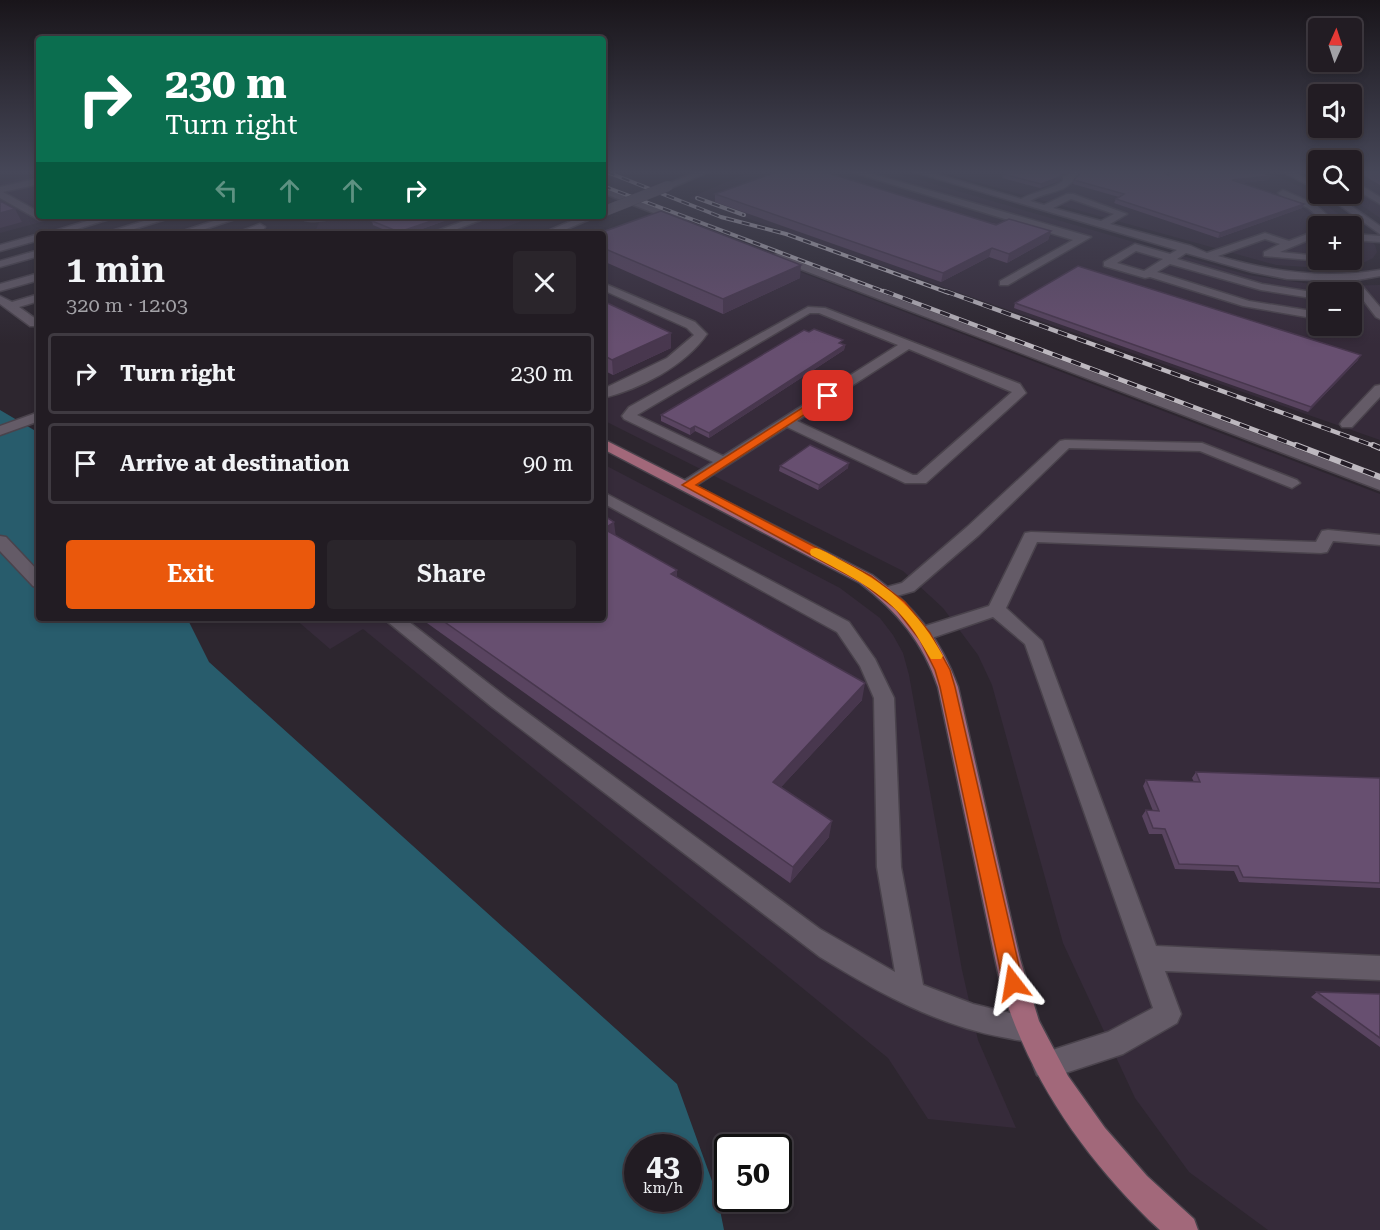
<!DOCTYPE html>
<html lang="en">
<head>
<meta charset="utf-8">
<style>
	body { margin:0; font-family:"Roboto Serif",serif; background:#2a252b; color:#f1f3f6; height:100vh; display:flex; flex-direction:column; font-size:22px; white-space:nowrap }
	* { box-sizing:border-box; margin:0 }
	p { font-size:20px; color:#a2a1a6 }
	.icon { flex:none; width:33px; height:33px; fill:none; stroke:currentColor; stroke-width:2; stroke-linecap:round; stroke-linejoin:round }
	.map { position:relative; flex:1; overflow:hidden }
	.sheet { position:absolute; left:36px; top:231px; width:570px; height:390px; display:flex; flex-direction:column; background:#221c23; border-radius:6px; box-shadow:0 3px 9px #0003,0 0 0 2px #3f3a41 }
	.sheet>* { flex:none }
	.guide { position:absolute; left:36px; top:36px; width:570px; height:183px; border-radius:6px; box-shadow:0 3px 9px #0003,0 0 0 2px #3f3a41; background:#0b6e4f; color:#fff; overflow:hidden }
	.needle { width:39px; rotate:3deg }
	.controls { position:absolute; left:1308px; top:18px; display:grid; gap:12px }
	.controls a { display:grid; place-items:center; width:54px; height:54px; border-radius:6px; background:#221c23; box-shadow:0 3px 9px #0003,0 0 0 2px #3f3a41; font-size:30px }
	.speed { position:absolute; left:624px; top:1134px; display:flex; gap:12px; font-size:30px; font-weight:700; text-align:center }
	.speed>* { display:grid; place-content:center; width:78px; height:78px; border-radius:50%; background:#221c23; box-shadow:0 3px 9px #0003,0 0 0 2px #3f3a41; line-height:1 }
	.speed small { font-size:15px; font-weight:400 }
	.speed .limit { border:3px solid #111; border-radius:9px; background:#fff; color:#111 }
	.pin { position:absolute; display:grid; place-items:center; width:51px; height:51px; color:#fff; margin:-26px; border-radius:12px; box-shadow:0 3px 9px #0006 }
	.me { position:absolute; width:66px; margin:-33px; rotate:346deg; stroke-linejoin:round; filter:drop-shadow(0 0 4px #0008) }
	.turn { display:flex; align-items:center; gap:21px; height:126px; padding:0 30px; font-size:27px }
	.turn .icon { width:78px; height:78px; stroke-width:2.5 }
	.turn b { display:block; font-size:42px; line-height:51px }
	.lanes { display:flex; align-items:center; height:57px; padding:0 30px; background:#0003; justify-content:center; gap:30px; direction:ltr }
	.lanes .off { opacity:.35 }
	.round { display:grid; place-items:center; flex:none; width:63px; height:63px; border-radius:6px; background:#2a252b }
	.summary { display:flex; align-items:center; justify-content:space-between; height:102px; padding:0 30px }
	h1 { font-size:36px; font-weight:600; line-height:45px }
	.primary-button { display:flex; gap:12px; margin-top:auto; padding:12px 30px }
	.primary-button a { flex:1; height:69px; border-radius:6px; background:#ea580c; color:#fff; font-size:24px; font-weight:600; line-height:69px; text-align:center }
	.primary-button a+a { background:#2a252b; color:#f1f3f6 }
	ul { padding:0; list-style:none }
	li { display:flex; align-items:center; gap:18px; height:81px; margin:0 12px 9px; padding:0 18px; border:3px solid #3f3a41; border-radius:6px }
	li div { flex:1 }
	li b { display:block; font-size:22px }
	li em { font-style:normal }
	.map>svg:first-child { display:block }
	.built { fill:#362b3a; fill-rule:evenodd }
	.water { fill:#285c6c; fill-rule:evenodd }
	.lines { fill:none; stroke-linecap:round; stroke-linejoin:round }
	.minor-casing { stroke:#4a434c; stroke-width:3 }
	.major-casing { stroke:#4a434c; stroke-width:3 }
	.minor { fill:#645b67; fill-rule:evenodd }
	.major { fill:#a2687a; fill-rule:evenodd }
	.rail-far2-casing { stroke:#bdb8bf; stroke-width:4 }
	.rail-far1-casing { stroke:#bdb8bf; stroke-width:4.5 }
	.rail-casing { stroke:#bdb8bf; stroke-width:6 }
	.rail-far2 { stroke:#231c26; stroke-width:2; stroke-dasharray:8; stroke-linecap:butt }
	.rail-far1 { stroke:#231c26; stroke-width:3; stroke-dasharray:10; stroke-linecap:butt }
	.rail { stroke:#231c26; stroke-width:4; stroke-dasharray:12; stroke-linecap:butt }
	.minor-bridge-casing { stroke:#4a434c; stroke-width:11; stroke-linecap:butt }
	.minor-bridge { stroke:#645b67; stroke-width:10 }
	.wall { fill:#594460 }
	.shaded-wall { fill:#48374e }
	.building { fill:#674f70; stroke:#48374e; stroke-width:1.5 }
	.route { fill:#ea580c; stroke:#983908; stroke-width:1.5 }
	.slow { fill:#f59e0b }
</style>
</head>
<body>
<div class="map">
<svg width="1380" height="1230" viewBox="0 0 1380 1230">
	<rect width="100%" height="100%" fill="#2d262f"/>
	<path class="built" d="M750 172H892L1248 275 1325 286 1380 285V440L689 198ZM1318 292H1352V326H1318Z
		M940 172H1268L1305 189 1365 234 1375 245 1377 252 1373 258 1363 263 1336 269 1276 265ZM1318 226H1352V260H1318Z
		M1352 172H1380V218L1345 194H1352Z
		M39 174V216H64L0 233V183Z
		M649 214 1380 494V1230H1268L1189 1172 1135 1098 1063 943 992 685 978 655 943 608 903 571 603 420V234H594Z
		M322 216H535L487 234H314Z
		M603 464 840 588 880 618 893 635 903 653 909 675 962 970 978 1040 1016 1128 928 1119 888 1058 363 629 330 649 294 618H603Z"/>
	<path class="water" d="M0 410 39 433V618H187L209 662 677 1084 717 1195 724 1230H0ZM638 1148H688V1198H638Z"/>
	<g class="lines">
		<g class="minor-casing">
			<path id="minor" d="M696 172H708L671 188 663 186Z
				M852 172H866L1091 237 1008 285H1000V281L1073 240Z
				M915 172H929L1021 199C1035 191 1051 190 1063 181V177L1072 172H1083C1077 177 1068 187 1062 189 1051 194 1041 194 1030 201L1044 205 1067 194H1073L1127 214 1110 224 1191 246 1207 253 1265 233 1289 241 1318 230V236L1280 252 1318 256V260H1323L1322 261 1264 256V252L1280 244 1265 239 1218 256C1272 272 1324 279 1380 270V276L1357 280 1380 307V319L1376 317 1354 288 1345 281 1287 279 1252 272 1186 253 1177 259 1262 284 1318 293V299L1261 290 1170 264 1157 272 1249 301 1318 312V319L1243 306 1150 277 1145 278 1104 266V262L1135 244 1170 254 1177 250ZM1071 199 1114 214 1101 221 1053 208ZM1136 251 1163 259 1144 271 1117 263Z
				M1283 172H1294L1318 184V190Z
				M39 178V184L3 192 39 212V216H55L53 218 39 220 0 198V187Z
				M1352 180 1380 197V204L1352 187Z
				M603 187 685 219 687 221 679 223 603 193Z
				M1283 190 1315 204 1339 226H1329L1308 208 1280 195 1278 193Z
				M1324 194H1334L1380 226V234Z
				M103 216H119L61 234H45Z
				M160 216H176L118 234H102Z
				M229 216H244L190 234H174Z
				M305 216H334C327 221 313 222 305 220Z
				M477 216H491L444 234H429Z
				M583 216H597L555 234H541Z
				M260 224 265 227 260 234H234Z
				M39 234V240L0 251V245Z
				M1352 234 1380 236V242L1352 240Z
				M39 250V256L0 267V261Z
				M778 254 1380 480V490L774 259V255Z
				M39 273V280L0 291V284Z
				M603 283 695 322 707 334C685 366 640 389 603 398V389L667 358 694 335 687 328 603 290Z
				M39 294V301L19 307 36 319 39 318V326H30L0 304V296L12 302Z
				M808 307 825 308 1020 384 1026 393 926 483H905L787 427 692 488H682L679 485 682 482 713 462 624 419 622 416 629 407ZM810 313H819L898 345 723 456 637 415ZM909 349 1012 392 917 475H913L797 421Z
				M1380 385V397L1352 427H1342L1340 424 1342 421 1375 386Z
				M39 412V421L0 435V426Z
				M1065 440 1202 443 1297 480 1300 483 1292 488 1287 486 1200 451 1069 448 979 535 914 591 886 599 880 597 877 593 880 589 902 583 967 527 1060 441Z
				M603 492 849 622 875 659 894 698 901 867 923 985 973 1004 1038 1020 1042 1029 1038 1038C1026 1044 1015 1039 1002 1037 937 1025 877 992 820 957L492 707 383 618H404L506 697 820 929 895 972 877 867 874 698 860 666 837 632 603 503Z
				M1328 530 1380 535V545L1333 541 1327 552 1321 553 1037 542 1006 608 1042 641 1156 946 1380 956V980L1165 971 1181 1014 1177 1023 1123 1054 1047 1079 1037 1075 1033 1065 1037 1055 1108 1032 1153 1008 1025 644 993 617 923 641 916 639 914 634 916 629 989 606 1023 537 1025 533 1031 532 1316 542 1322 531Z
				M0 536 6 537 39 572V588L33 586 0 551Z"/>
		</g>
		<g class="major-casing">
			<path id="major" d="M603 439 872 575C913 605 941 639 958 687L1020 959 1039 1021 1068 1076 1105 1128 1147 1176 1194 1219 1198 1230H1160L1149 1220C1079 1151 1025 1072 999 977L938 687C923 642 897 611 860 583L603 449Z"/>
		</g>
		<use href="#minor" class="minor"/>
		<use href="#major" class="major"/>
		<g class="rail-far2-casing">
			<path id="rail-far2" d="M607 172 721 217 786 234 949 293
				M603 186 888 293
				M697 198 744 215"/>
		</g>
		<g class="rail-far1-casing">
			<path id="rail-far1" d="M884 291 1300 447
				M945 291 1377 447"/>
		</g>
		<g class="rail-casing">
			<path id="rail" d="M1296 445 1380 477
				M1373 445 1380 448"/>
		</g>
		<use href="#rail-far2" class="rail-far2"/>
		<use href="#rail-far1" class="rail-far1"/>
		<use href="#rail" class="rail"/>
		<g class="minor-bridge-casing">
			<path id="minor-bridge" d="M605 211 668 186"/>
		</g>
		<use href="#minor-bridge" class="minor-bridge"/>
	</g>
	<path class="wall" d="M1006 172H1067L1062 175 1059 181 1040 188 1002 178 1003 174Z
		M1172 172H1261L1270 176 1268 180 1241 183 1304 204 1302 208 1218 238 1114 203 1116 199 1119 197 1073 184 1074 180 1168 175Z
		M1358 172H1380V185Z
		M715 194 990 223 1051 231 1048 240 1007 263 989 257 941 282 715 202Z
		M458 216 408 234H394L373 225 372 221Z
		M603 234 800 278 723 314 603 261Z
		M603 301 671 348 613 375 603 370Z
		M1015 303 1358 360 1308 412 1014 308Z
		M843 344 845 345 844 350 709 438 695 431 690 435 661 421V415Z
		M780 466 848 468 818 490 779 471Z
		M615 536 677 570V578L862 700 781 787 829 837 790 883 420 618H603Z
		M1196 772 1380 778V888L1239 882 1234 871 1175 869 1162 834H1149L1142 816 1146 810 1153 811 1143 786 1146 780 1194 782 1192 778Z
		M1317 992 1380 994V1047L1311 997Z"/>
	<path class="shaded-wall" d="M1062 172H1067L1062 175 1059 181 1040 188 1041 184Z
		M1270 176 1268 180 1230 184 1232 180Z
		M1304 204 1302 208 1218 238 1220 233Z
		M15 209 22 222 0 228V213Z
		M446 216H458L408 234H400L399 232Z
		M1051 231 1048 240 1007 263 1009 254Z
		M992 248 989 257 941 282 943 273Z
		M801 265 800 278 723 314V299Z
		M671 333V348L613 375 612 360Z
		M845 345 844 350 709 438V433Z
		M1361 355 1358 360 1308 412 1311 407Z
		M695 426V431L690 435V429Z
		M849 463 848 468 818 490 819 485Z
		M614 522 616 538 604 529Z
		M677 570V586L671 574Z
		M865 683 862 700 771 798 773 782Z
		M832 821 829 837 790 883 793 867Z"/>
	<path class="building" d="M776 172H825L990 223 996 225 1009 219 1051 231 1009 254 992 248 943 273 715 194Z
		M1006 172H1062L1060 177 1041 184 1003 174Z
		M1081 172H1164L1168 175 1172 172H1261L1270 176 1232 180 1304 204 1220 233 1116 199 1124 194 1074 180Z
		M0 201 15 209 0 213Z
		M661 211 801 265 723 299 603 248V234H597Z
		M386 216H446L399 232 372 221Z
		M1078 266 1361 355 1311 407 1015 303Z
		M603 301 671 333 612 360 603 355Z
		M814 329 843 340 839 343 845 345 709 433 695 426 690 429 661 415 804 330 809 332Z
		M810 445 849 463 819 485 780 466Z
		M603 515 614 522 604 529 677 570 671 574 865 683 773 782 832 821 793 867 439 618H603Z
		M1196 772 1380 778V883L1243 877 1238 866 1179 864 1165 829 1153 828 1146 810 1159 811 1146 780 1200 782Z
		M1317 992 1380 994V1038Z"/>
	<linearGradient id="sky" x2="0" y2="1"><stop stop-color="#19151a"/><stop offset="0.5" stop-color="#464758"/><stop offset="1" stop-color="#464758" stop-opacity="0"/></linearGradient>
	<rect width="1380" height="344" fill="url(#sky)"/>
	<path class="route" d="M824 394 833 396 696 485 871 576 905 602 930 633 950 670 955 687 1023 983 1020 989 1013 992 1006 989 1003 983 940 687 935 670 920 640 896 609 861 582 682 485Z"/>
	<path class="slow" d="M816 548C826 551 836 558 846 563 891 587 918 611 943 656L941 659H931C923 647 917 634 908 623 883 591 846 574 811 555L810 552 811 549Z"/>
</svg>
<div class="controls">
<a><svg class="needle" viewBox="-14 -14 28 28"><path d="M0-13l5 13h-10z" fill="#e53935"/><path d="M0 13l5-13h-10z" fill="#a2a1a6"/></svg></a>
<a><svg class="icon" aria-label="sound" viewBox="0 0 24 24"><path d="M4 9h4l5-4v14l-5-4H4zM17 9q2 3 0 6"/></svg></a>
<a><svg class="icon" aria-label="search" viewBox="0 0 24 24"><circle cx="10" cy="10" r="6"/><path d="M15 15l6 6"/></svg></a>
<a>+</a>
<a>−</a>
</div>
<div class="speed"><div>43<small>km/h</small></div><div class="limit">50</div></div>
<div class="pin" style="left:828px;top:396px;background:#d93025"><svg class="icon" aria-label="arrive" viewBox="0 0 24 24"><path d="M6 21V4h12l-3 4 3 4H6"/></svg></div>
<svg class="me" style="left:1013px;top:983px" viewBox="-20 -20 40 40"><path d="M0-17L14 15 0 8-14 15z" fill="#ea580c" stroke="#fff" stroke-width="4"/></svg>
<div class="guide">
<div class="turn"><svg class="icon" aria-label="right" viewBox="0 0 24 24"><path d="M7 20v-9h11M14 6l5 5-5 5"/></svg><div><b>230 m</b>Turn right</div></div>
<div class="lanes"><svg class="icon off" aria-label="left" viewBox="0 0 24 24"><path d="M17 20v-9H6M10 6l-5 5 5 5"/></svg><svg class="icon off" aria-label="ahead" viewBox="0 0 24 24"><path d="M12 20V5M6 11l6-6 6 6"/></svg><svg class="icon off" aria-label="ahead" viewBox="0 0 24 24"><path d="M12 20V5M6 11l6-6 6 6"/></svg><svg class="icon" aria-label="right" viewBox="0 0 24 24"><path d="M7 20v-9h11M14 6l5 5-5 5"/></svg></div>
</div>
<section class="sheet">
<div class="summary"><div><h1>1 min</h1><p>320 m · 12:03</p></div><a class="round"><svg class="icon" aria-label="close" viewBox="0 0 24 24"><path d="M6 6l12 12M18 6L6 18"/></svg></a></div>
<ul>
<li><svg class="icon" aria-label="right" viewBox="0 0 24 24"><path d="M7 20v-9h11M14 6l5 5-5 5"/></svg><div><b>Turn right</b></div><em>230 m</em></li>
<li><svg class="icon" aria-label="arrive" viewBox="0 0 24 24"><path d="M6 21V4h12l-3 4 3 4H6"/></svg><div><b>Arrive at destination</b></div><em>90 m</em></li>
</ul>
<div class="primary-button"><a>Exit</a><a>Share</a></div>
</section>
</div>
</body>
</html>
